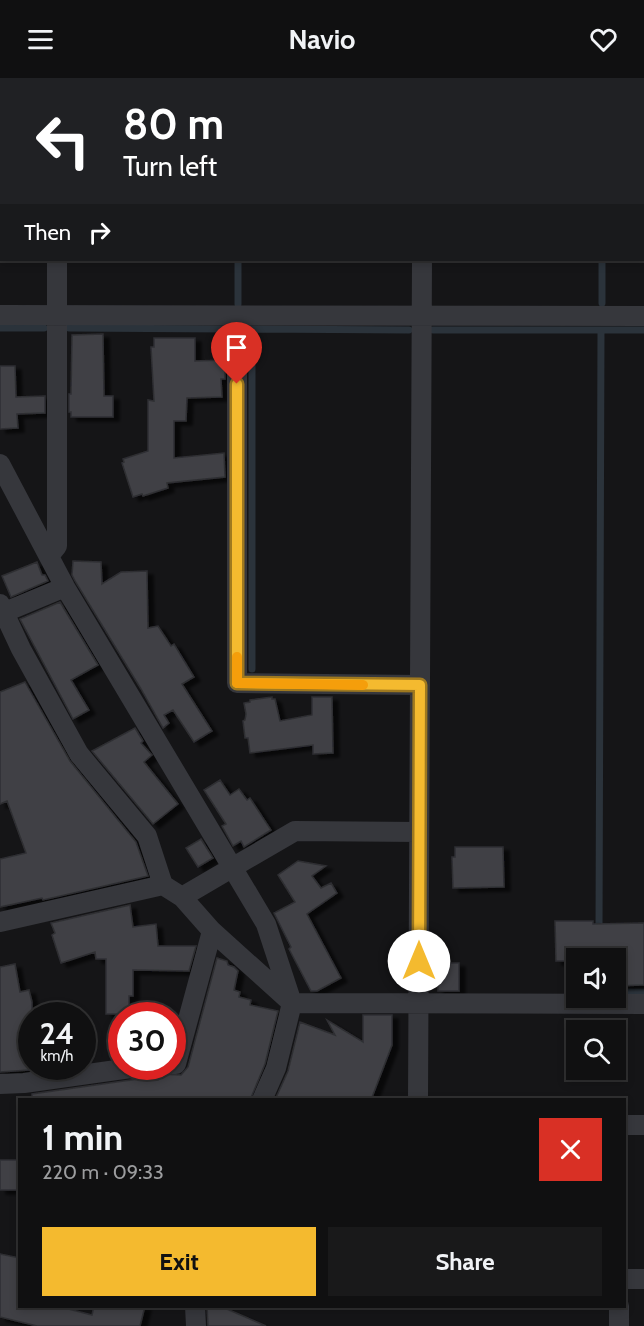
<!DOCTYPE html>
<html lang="en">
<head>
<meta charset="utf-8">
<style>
	body { margin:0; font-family:Cabin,sans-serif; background:#19191a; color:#f1f3f6; height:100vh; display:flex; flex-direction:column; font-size:22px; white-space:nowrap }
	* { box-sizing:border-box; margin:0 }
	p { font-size:20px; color:#9c9d9f }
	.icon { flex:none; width:33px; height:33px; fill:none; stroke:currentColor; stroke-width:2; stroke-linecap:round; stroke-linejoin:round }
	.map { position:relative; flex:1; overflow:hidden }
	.side { position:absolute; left:18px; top:1020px; width:608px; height:210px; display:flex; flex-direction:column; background:#101011; border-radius:0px; box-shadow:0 3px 9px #0003,0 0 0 2px #303031 }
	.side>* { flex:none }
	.hud { position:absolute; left:0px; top:0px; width:645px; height:183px; box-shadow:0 3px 9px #0003,0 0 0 2px #303031; background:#202124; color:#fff; overflow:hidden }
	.tools { position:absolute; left:566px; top:870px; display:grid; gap:12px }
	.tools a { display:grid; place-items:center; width:60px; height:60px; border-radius:0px; background:#101011; box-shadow:0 3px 9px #0003,0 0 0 2px #303031; font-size:30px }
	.speed { position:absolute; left:18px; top:924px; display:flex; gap:12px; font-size:30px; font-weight:700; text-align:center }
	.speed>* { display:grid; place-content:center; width:78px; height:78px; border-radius:50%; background:#101011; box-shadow:0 3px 9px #0003,0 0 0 2px #303031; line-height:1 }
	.speed small { font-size:15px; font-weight:400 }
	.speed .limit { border:9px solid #d22; background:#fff; color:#111 }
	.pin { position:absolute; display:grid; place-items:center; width:51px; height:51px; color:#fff; margin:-62px -26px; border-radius:50% 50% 50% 0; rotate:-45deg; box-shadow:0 0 6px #0007 }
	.pin .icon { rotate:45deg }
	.me { position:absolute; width:66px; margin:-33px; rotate:0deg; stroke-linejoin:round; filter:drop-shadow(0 0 4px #0008) }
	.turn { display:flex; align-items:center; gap:21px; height:126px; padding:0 24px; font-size:27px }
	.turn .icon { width:78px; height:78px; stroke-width:2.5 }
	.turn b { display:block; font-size:42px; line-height:51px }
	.then { display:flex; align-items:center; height:57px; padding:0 24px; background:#0003; gap:12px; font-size:22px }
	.round { display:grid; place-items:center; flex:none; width:63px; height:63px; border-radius:0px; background:#19191a }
	.overview { display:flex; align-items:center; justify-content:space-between; height:102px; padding:0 24px }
	h1 { font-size:36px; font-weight:700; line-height:45px }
	.primary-button { display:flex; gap:12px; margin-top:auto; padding:12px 24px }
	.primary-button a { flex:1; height:69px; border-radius:0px; background:#f4ba2f; color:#111; font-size:24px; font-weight:700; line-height:69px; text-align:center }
	.primary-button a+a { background:#19191a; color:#f1f3f6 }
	header { display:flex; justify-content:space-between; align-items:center; height:78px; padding:0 24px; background:#101011; font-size:27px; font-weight:700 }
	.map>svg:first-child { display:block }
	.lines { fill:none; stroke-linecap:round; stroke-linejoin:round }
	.stream { stroke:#2b333b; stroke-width:7 }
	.building { fill:#3f4044; stroke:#2f2f33; stroke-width:1.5; filter:url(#shadow) }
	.minor { stroke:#36373c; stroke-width:20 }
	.route-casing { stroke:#9f791f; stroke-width:15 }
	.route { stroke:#f4ba2f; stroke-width:10 }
	.slow { stroke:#f59e0b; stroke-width:10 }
</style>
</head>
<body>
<header><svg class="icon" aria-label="menu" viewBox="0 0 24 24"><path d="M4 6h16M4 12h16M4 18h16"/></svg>Navio<svg class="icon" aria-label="heart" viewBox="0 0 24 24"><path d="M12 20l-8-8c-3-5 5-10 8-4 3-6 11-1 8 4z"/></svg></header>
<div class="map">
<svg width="644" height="1248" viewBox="0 0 644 1248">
	<defs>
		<filter id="shadow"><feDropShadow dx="6" dy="4" stdDeviation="1.5" flood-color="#0009"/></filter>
	</defs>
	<rect width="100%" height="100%" fill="#151517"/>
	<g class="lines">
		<path class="stream" d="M239 2V0
			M603 2V0
			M602 225V182
			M238 226V182
			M0 250H44
			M69 250 228 251
			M249 251 409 252
			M433 252H644
			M252 591V251
			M599 853 601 252
			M615 914H644"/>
	</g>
	<path class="building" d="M103 256 104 318H113V339H71V334H69V316H71L72 257Z
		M154 260H195V283L225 282V301H221L222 319 187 320 186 343H174V380L224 375 225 399 167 405 168 410 143 418 142 416 133 419 122 385 124 384 123 381 148 373V322L154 323 151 269H154Z
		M0 288H15L16 319 45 318V335L17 336 18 350 0 351Z
		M73 483 101 484 102 506 121 494 147 493 148 550 158 548 171 568 174 566 194 599 182 606 212 653 194 664 173 632 164 637 169 645 163 650 141 611 75 503 72 497Z
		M37 484 42 497H45L48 503 11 519 2 498Z
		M60 524 98 587 71 602 89 632 73 641 20 541Z
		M25 604 70 683 136 764 148 798 43 822 42 820 0 829V781L26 775 7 723 0 726V614Z
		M272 619V621H275L280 643 312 637V619H332L333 675 313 676V667L250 675 248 660H245L243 643 245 642 246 636 244 625 250 624V622Z
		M135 650 143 663 141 665 152 677 144 684 178 726 153 746 92 673Z
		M220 702 230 717 239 711 247 722 250 720 271 752 244 769 241 763 233 768 222 748 226 746 204 712Z
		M201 761 213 780 198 789 186 770Z
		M455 769H503L504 809 453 810 452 779H455Z
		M298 783 326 788 312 798 321 810 331 805 337 815 307 836 341 900 317 913H311L289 871 291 869 274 835 295 824 278 797Z
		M130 827 133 849 156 846 158 868H196L189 893 133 892V918H129V936H106V881H96L95 874 61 885 52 857 55 855 51 845Z
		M555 843H593V846L644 845V907L615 908V880H576V883H556Z
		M217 880 227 883 228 887 234 889 238 893 234 912 240 914 239 919 251 922 250 927 278 933 265 986 250 1022H32V1016L138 1001 158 1002 159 996 181 997 188 989Z
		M437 885H459V913H438Z
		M15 886 20 914 29 912 32 924V958H29L30 969H27L29 992 0 994V889Z
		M363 937H392V967L371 1022H275L288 993 300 944 335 957 327 942 363 964Z
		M0 1082H17L18 1112H0Z
		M0 1176 20 1180V1228H57L92 1237 94 1228H145L140 1248H37L0 1239Z
		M207 1228H220L266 1248H208Z"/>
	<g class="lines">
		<path class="minor" d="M57 0V2
			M422 2V0
			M0 237 644 238
			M237 238V605L420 607
			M0 386 65 509 266 846 292 925 276 990 262 1022
			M49 478 57 468V182
			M0 526 21 571 79 676 147 758 163 807
			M0 536 65 509
			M182 819 295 753 419 754
			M0 844 163 807 182 819 212 853 292 925 644 926
			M172 986H176L212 853
			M0 1006 24 1005 145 988
			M418 1022 422 182
			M624 1047H644
			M624 1201H644
			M195 1228 196 1248
			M619 1228V1248"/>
	</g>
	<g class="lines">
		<g class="route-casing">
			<path id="route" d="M237 306V605L420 607 419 883"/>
		</g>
		<use href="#route" class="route"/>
		<path class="slow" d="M237 579V605L363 607"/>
	</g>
</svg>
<div class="tools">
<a><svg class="icon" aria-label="sound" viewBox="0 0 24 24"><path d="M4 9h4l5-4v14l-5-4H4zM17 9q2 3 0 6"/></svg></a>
<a><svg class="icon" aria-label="search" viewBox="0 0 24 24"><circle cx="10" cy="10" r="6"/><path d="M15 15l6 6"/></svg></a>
</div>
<div class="speed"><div>24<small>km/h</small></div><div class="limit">30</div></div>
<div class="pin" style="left:237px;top:306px;background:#d93025"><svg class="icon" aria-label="arrive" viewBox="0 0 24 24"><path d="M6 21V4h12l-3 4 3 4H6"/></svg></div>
<svg class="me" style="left:419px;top:883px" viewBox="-20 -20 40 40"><circle r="19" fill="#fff"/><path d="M0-13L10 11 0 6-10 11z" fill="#f4ba2f"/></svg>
<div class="hud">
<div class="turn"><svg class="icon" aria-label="left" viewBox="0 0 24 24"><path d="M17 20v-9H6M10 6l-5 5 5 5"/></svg><div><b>80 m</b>Turn left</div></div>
<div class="then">Then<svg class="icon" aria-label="right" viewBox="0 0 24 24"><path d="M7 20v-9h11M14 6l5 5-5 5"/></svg></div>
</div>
<section class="side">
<div class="overview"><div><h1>1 min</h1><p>220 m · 09:33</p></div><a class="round" style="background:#d93025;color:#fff"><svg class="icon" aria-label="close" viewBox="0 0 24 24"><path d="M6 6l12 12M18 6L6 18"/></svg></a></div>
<div class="primary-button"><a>Exit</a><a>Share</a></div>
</section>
</div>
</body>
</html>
